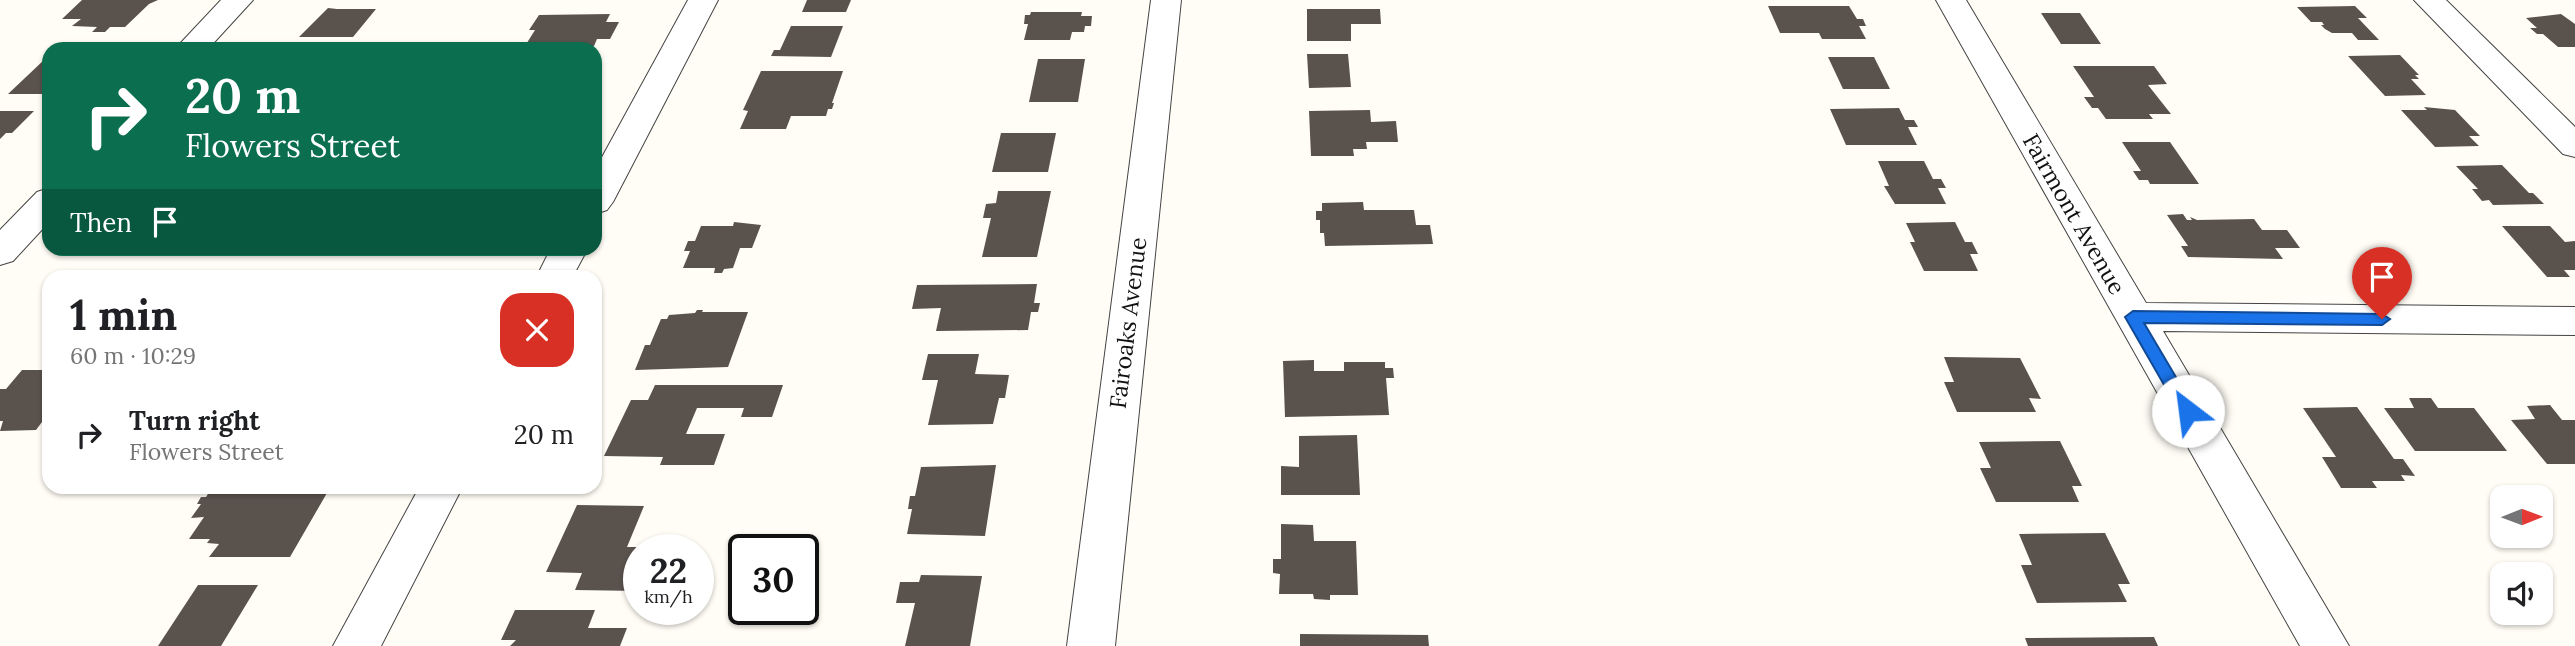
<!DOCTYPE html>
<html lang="en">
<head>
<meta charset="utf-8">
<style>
	body { margin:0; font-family:Lora,serif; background:#f2f2f2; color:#202124; height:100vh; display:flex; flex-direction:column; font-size:26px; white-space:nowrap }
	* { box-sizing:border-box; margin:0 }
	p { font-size:23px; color:#757577 }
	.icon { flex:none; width:38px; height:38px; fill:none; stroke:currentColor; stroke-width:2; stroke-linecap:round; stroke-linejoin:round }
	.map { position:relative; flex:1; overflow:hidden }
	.panel { position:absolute; left:42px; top:270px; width:560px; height:224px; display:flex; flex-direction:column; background:#fff; border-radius:21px; box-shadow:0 2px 5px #0004 }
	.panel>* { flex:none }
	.hud { position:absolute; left:42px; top:42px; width:560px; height:214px; border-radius:21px; box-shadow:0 2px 5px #0004; background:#0b6e4f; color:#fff; overflow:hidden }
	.needle { width:46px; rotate:89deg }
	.fabs { position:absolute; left:2490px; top:485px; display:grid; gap:14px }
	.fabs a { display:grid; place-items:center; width:63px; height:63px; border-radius:14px; background:#fff; box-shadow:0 2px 5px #0004; font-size:35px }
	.speed { position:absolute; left:623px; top:534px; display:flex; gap:14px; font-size:35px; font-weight:700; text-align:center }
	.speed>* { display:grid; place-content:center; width:91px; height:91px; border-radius:50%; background:#fff; box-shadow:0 2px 5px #0004; line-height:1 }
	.speed small { font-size:18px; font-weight:400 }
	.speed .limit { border:4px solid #111; border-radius:10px; background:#fff; color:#111 }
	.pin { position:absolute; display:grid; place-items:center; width:60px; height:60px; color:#fff; margin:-72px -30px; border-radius:50% 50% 50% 0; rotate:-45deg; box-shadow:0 0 7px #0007 }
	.pin .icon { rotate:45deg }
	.me { position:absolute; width:77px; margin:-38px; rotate:330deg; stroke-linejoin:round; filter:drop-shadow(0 0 5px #0008) }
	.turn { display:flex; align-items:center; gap:24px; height:147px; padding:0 28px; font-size:32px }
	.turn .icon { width:91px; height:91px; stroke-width:2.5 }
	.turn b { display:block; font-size:49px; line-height:60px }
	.then { display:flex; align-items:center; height:66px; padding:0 28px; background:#0003; gap:14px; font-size:26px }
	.round { display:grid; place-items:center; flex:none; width:74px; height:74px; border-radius:21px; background:#f2f2f2 }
	.head { display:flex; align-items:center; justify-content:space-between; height:119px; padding:0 28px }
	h1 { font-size:42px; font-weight:800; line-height:52px }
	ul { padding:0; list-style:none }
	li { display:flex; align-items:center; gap:21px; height:91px; padding:0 28px }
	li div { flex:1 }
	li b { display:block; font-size:26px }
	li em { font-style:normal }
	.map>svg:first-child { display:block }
	.building { fill:#5a524d }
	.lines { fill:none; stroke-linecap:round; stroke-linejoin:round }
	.minor-casing { stroke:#444; stroke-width:2 }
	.minor { fill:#fff; fill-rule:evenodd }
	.route { fill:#1a73e8; stroke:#114b97; stroke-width:2 }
	.labels { text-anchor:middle; stroke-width:7; stroke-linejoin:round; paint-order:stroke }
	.street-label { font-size:23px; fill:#111; stroke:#fff }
</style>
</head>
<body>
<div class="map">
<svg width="2575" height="646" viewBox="0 0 2575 646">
	<rect width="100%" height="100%" fill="#fffdf5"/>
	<path class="building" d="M82 0H158L149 4 125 27H110L105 32H92L97 27 72 26 81 19H62Z
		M807 0H851L846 12H802Z
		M1768 6H1849L1857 19H1863L1866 26H1859L1866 39H1822L1819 33H1780Z
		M2355 6 2367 18H2358L2379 40H2358L2352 33H2332L2325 29 2321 25H2324L2322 22H2311L2297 7Z
		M328 8 337 9H376L353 37H299Z
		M1307 9H1380L1381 24H1351V41H1307Z
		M1031 12H1082L1081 16H1092L1091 26H1085L1084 32H1072L1070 40H1024L1028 24H1024L1025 15H1030Z
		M2041 13H2080L2101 44H2061Z
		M610 14 606 22H619L610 39H597L594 46H525L535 30H529L539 15Z
		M2561 14 2575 24V47H2558L2543 34H2537L2530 28H2537L2526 18Z
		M791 26H843L831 57 771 56 774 50H780Z
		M1307 54H1348L1351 87 1309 88Z
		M2400 55 2419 75H2415L2419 79H2411L2426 95 2385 96 2348 56Z
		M1828 57H1874L1890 89H1843Z
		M45 59H49V94H8Z
		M1038 59H1085L1078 102H1029Z
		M2073 66H2154L2167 84 2148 85 2171 114H2149L2153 119H2106L2098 108H2092L2084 97H2094Z
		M761 71H843L832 103H834L832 109H828L826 116H791L786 129H740L748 111 743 110Z
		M2424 107 2455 110 2480 136H2469L2479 146 2435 147 2401 110H2427Z
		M1899 108 1905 120H1914L1918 127H1908L1917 145H1846L1830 109Z
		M1370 110 1371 122 1396 121 1398 142H1366L1367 149H1353L1354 156H1311L1309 111Z
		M0 111H34L12 133H6L0 139Z
		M1001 133H1056L1048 172H992Z
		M2122 142H2170L2199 184H2150L2148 180H2139L2133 171H2141Z
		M1878 161H1924L1933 179H1941L1946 188H1938L1946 204H1895L1884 186H1889Z
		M2502 165 2529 193H2533L2544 204 2493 205 2489 200 2482 201 2472 189H2478L2456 166Z
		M998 191H1051L1037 257H982L991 218H983L986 204 996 203Z
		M1363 202 1364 210H1414L1416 225H1430L1433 244 1325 246 1324 233H1320V220H1316V211H1322V203Z
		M2183 214 2187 220H2192L2190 217 2197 220 2254 219 2262 230H2287L2300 248H2275L2283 259 2188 257 2181 246H2188L2167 215Z
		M734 222 761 225 752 248H740L733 268 724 269 722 273H714L715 268H683L690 251H684L688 241H695L701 226H733Z
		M1955 222 1965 242H1972L1978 254H1970L1978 271H1924L1910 242H1915L1906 223Z
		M2502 226H2550L2565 242 2575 241V270H2564L2570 277H2547Z
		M406 248H468L464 255 455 256 457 252 403 253Z
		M1037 284 1034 303H1040L1038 312H1031L1028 330 936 331 941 308 912 309 917 285Z
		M697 310H703L702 312H748L728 367 635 370 645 345H650L661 319H667L669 315 695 313Z
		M928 354H979L975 374 1009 375 1005 398H999L993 424 928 425 938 380H922Z
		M1944 357 2020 358 2041 399 2029 398 2036 412H1957L1944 382H1954Z
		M1314 360V371H1344V362H1385V368H1393L1394 378H1386L1389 415 1285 417 1283 361Z
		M22 370H49V422H42L36 430 0 431 3 421H0V389H6Z
		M655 385H783L772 417H741L744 408H697L686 434H725L714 465H660L663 457 604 456 631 400H648Z
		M2409 398H2431L2438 408H2474L2507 451H2415L2384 408H2414Z
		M2550 405 2562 420H2575V464H2547L2511 420 2535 419 2527 406Z
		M2357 407 2394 459H2403L2415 476 2401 475 2405 481H2372L2377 488H2341L2322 457H2336L2303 408Z
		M1357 435 1360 495H1281V466L1299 467V436Z
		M2060 441 2082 486H2072L2079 502H1996L1980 468H1991L1979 442Z
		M996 465 985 536 907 534 912 509H908L910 496H915L921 467Z
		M213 486H331L290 557H209L219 544 207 543 210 539H189L204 517 191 518 201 504H197L201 497H206Z
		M577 505 644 506 627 547H660V550H639V591L575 590 582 573 546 572Z
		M1281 524 1313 525 1314 541H1356L1358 595H1330V600L1314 599 1313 594H1279L1280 574 1273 573V559H1281Z
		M2105 533 2130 584H2118L2127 602 2037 603 2021 565H2032L2019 534Z
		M921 575 982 576 970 646H905L915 603H896L900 582H919Z
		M198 585H258L221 646H158Z
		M515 610H595L588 628H627L620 646H510L516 640H501Z
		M1300 634 1428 635 1429 646H1300Z
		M2154 637 2158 646H2028L2025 638Z"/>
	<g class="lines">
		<g class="minor-casing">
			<path id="minor" d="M221 0H253L208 49H175Z
				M688 0H718L613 202 607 210 595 214V170Z
				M1151 0H1181L1115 646H1067Z
				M1936 0H1966L2146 303 2575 307V335L2163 331 2349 646H2300Z
				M2414 0H2446L2575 127V157L2563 154Z
				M49 188V222L13 261 0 265V230L37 192Z
				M551 248H588L573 276H537Z
				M420 486H463L381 646H333Z"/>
		</g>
		<use href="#minor" class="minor"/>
	</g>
	<path class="route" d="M2133 311 2382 314 2390 319 2382 325 2144 323 2196 411 2194 416H2182L2125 317Z"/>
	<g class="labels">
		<g class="street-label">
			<text transform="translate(2074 214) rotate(60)" y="8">Fairmont Avenue</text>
			<text transform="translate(1128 323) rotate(-83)" y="8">Fairoaks Avenue</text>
		</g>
	</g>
</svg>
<div class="fabs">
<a><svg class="needle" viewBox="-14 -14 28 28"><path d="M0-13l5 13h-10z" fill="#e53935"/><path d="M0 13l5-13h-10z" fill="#757577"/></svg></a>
<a><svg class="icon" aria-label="sound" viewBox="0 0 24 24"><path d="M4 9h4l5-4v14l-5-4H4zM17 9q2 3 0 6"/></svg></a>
</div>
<div class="speed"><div>22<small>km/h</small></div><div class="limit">30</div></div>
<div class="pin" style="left:2382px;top:319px;background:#d93025"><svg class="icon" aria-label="arrive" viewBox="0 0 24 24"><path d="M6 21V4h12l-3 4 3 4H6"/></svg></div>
<svg class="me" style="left:2188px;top:411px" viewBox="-20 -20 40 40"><circle r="19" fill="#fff"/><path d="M0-13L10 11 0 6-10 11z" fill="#1a73e8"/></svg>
<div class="hud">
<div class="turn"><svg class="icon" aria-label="right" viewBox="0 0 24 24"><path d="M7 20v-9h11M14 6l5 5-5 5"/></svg><div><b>20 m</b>Flowers Street</div></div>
<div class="then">Then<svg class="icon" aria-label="arrive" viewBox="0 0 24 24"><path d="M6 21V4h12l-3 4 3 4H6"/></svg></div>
</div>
<section class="panel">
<div class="head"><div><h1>1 min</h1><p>60 m · 10:29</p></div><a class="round" style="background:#d93025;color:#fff"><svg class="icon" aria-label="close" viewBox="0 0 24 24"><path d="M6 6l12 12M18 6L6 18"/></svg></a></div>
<ul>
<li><svg class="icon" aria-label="right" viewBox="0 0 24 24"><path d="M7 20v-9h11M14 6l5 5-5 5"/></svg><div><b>Turn right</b><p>Flowers Street</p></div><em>20 m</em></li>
</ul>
</section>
</div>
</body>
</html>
